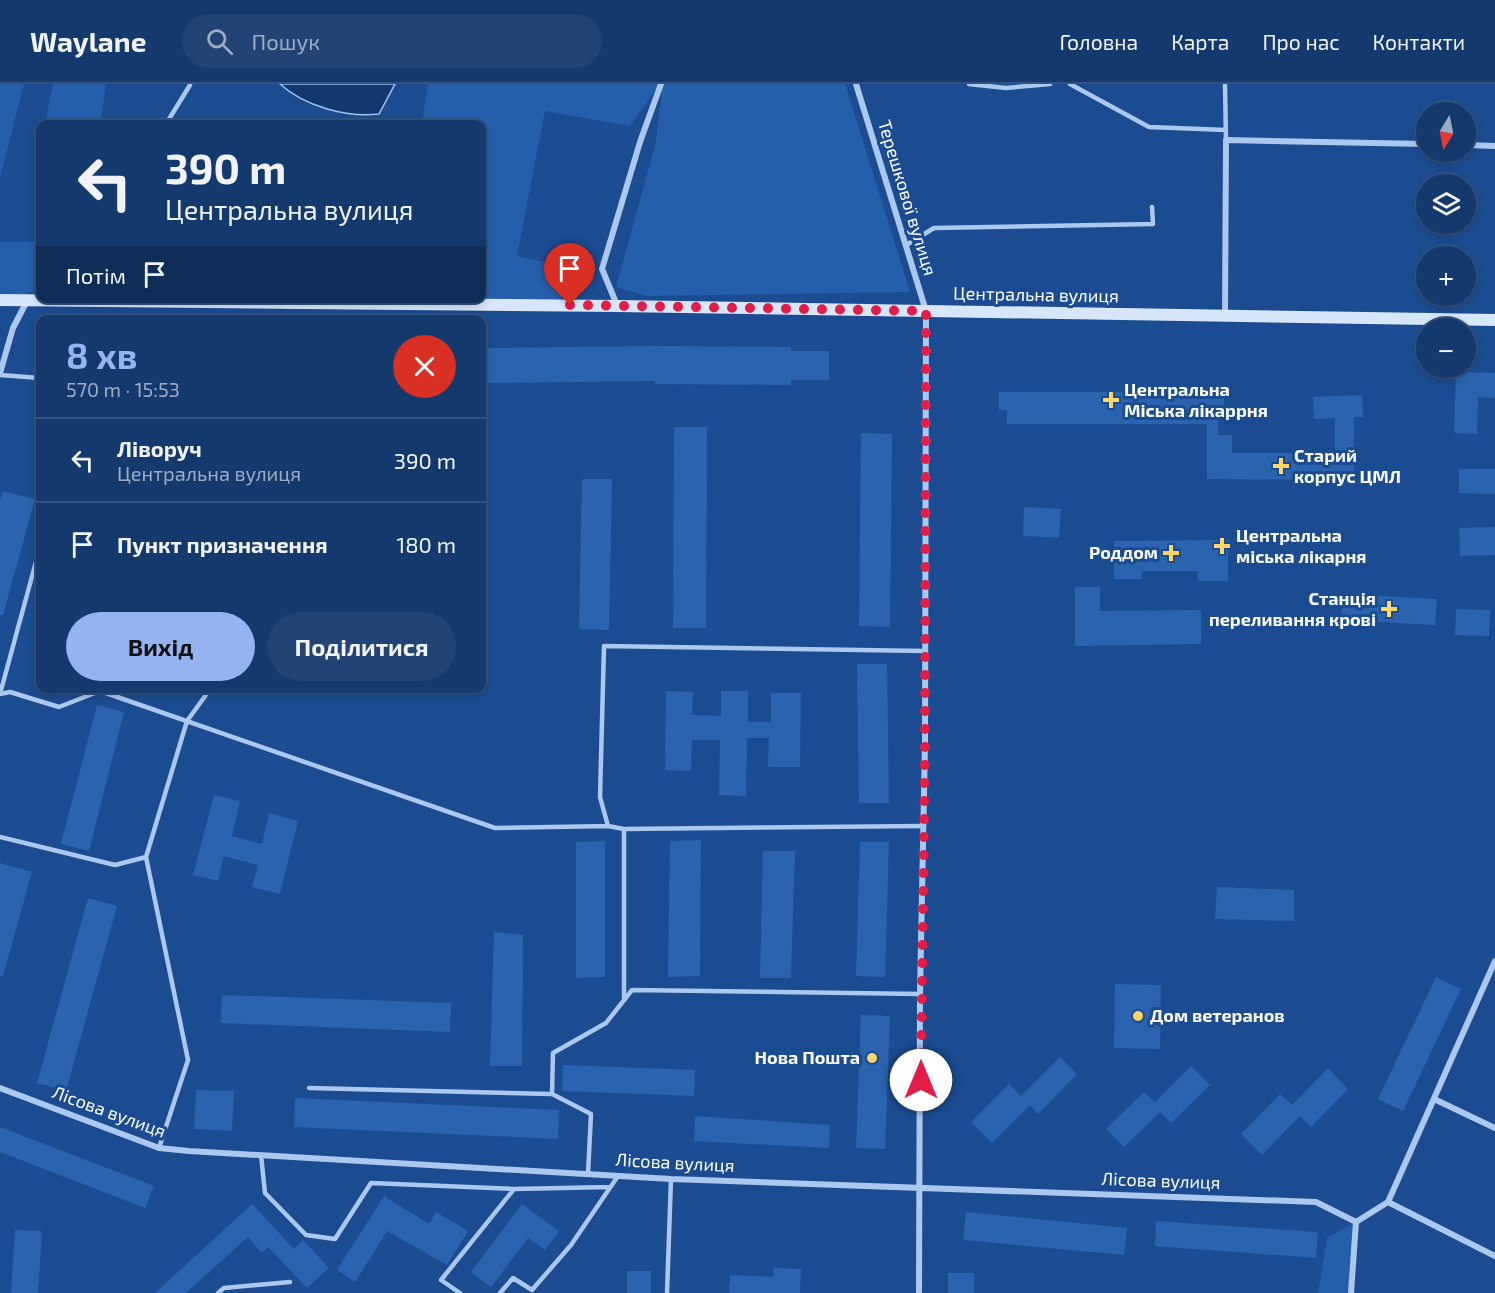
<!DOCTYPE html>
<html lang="uk">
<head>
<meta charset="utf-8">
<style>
	body { margin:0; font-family:"Exo 2",sans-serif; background:#214475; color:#f1f3f6; height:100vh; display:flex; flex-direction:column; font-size:22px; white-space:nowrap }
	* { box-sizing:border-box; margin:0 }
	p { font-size:20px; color:#9dacc2 }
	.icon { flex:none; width:33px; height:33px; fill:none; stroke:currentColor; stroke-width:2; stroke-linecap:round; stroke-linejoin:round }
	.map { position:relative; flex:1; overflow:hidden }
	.panel { position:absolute; left:36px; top:231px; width:450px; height:378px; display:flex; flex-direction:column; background:#14396d; border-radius:12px; box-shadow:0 3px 9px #0003,0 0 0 2px #335380 }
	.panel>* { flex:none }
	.hud { position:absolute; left:36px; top:36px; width:450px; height:183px; border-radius:12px; box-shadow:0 3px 9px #0003,0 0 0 2px #335380; background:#14396d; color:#f1f3f6; overflow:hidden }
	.needle { width:39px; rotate:190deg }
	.controls { position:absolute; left:1416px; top:18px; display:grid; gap:12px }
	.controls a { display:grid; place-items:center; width:60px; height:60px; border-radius:50%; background:#14396d; box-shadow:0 3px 9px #0003,0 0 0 2px #335380; font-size:30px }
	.pin { position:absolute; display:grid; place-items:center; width:51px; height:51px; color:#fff; margin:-62px -26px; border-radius:50% 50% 50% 0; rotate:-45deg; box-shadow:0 0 6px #0007 }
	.pin .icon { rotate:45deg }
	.me { position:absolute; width:66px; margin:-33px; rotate:0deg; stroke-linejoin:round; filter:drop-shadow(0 0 4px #0008) }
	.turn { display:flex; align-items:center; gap:21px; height:126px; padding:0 30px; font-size:27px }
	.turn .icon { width:78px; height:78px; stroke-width:2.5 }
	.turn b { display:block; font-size:42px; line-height:51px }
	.then { display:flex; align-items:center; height:57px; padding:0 30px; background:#0003; gap:12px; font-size:22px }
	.round { display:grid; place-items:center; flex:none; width:63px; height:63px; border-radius:32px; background:#214475 }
	.head { display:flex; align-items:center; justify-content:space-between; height:102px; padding:0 30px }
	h1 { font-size:36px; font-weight:700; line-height:45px; color:#95b2f1 }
	.cta { display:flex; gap:12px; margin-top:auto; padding:12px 30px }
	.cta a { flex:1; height:69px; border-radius:36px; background:#95b2f1; color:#111; font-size:24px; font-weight:700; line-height:69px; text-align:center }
	.cta a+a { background:#214475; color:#f1f3f6 }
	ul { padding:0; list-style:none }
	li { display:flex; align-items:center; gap:18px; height:84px; padding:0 30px; border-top:2px solid #335380 }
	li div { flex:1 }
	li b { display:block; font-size:22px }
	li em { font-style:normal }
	header { display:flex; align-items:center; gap:36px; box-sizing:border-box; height:84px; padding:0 30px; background:#14396d; border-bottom:2px solid #335380 }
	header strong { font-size:28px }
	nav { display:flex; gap:33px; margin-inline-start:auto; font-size:21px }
	.search { width:420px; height:54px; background:#214475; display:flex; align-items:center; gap:15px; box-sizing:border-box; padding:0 21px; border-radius:33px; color:#9dacc2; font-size:22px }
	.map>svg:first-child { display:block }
	.green { fill:#255eaa }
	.water { fill:#12386f; stroke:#9ec3f0; stroke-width:1.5 }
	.building { fill:#2b63af }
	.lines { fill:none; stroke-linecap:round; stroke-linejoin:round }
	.lane { stroke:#abc8ee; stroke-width:4.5 }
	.street { stroke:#abc8ee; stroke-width:6 }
	.secondary { stroke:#d8e6fa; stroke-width:12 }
	.route { stroke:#e11d48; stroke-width:10; stroke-dasharray:0 18 }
	.poi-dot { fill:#ffd669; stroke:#1b4c91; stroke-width:2 }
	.labels { text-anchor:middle; stroke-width:6; stroke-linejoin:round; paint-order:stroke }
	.street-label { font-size:18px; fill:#fff; stroke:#1b4c91 }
	.poi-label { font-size:18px; font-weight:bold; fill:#fff; stroke:#1b4c91; text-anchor:start }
</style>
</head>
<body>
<header>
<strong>Waylane</strong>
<div class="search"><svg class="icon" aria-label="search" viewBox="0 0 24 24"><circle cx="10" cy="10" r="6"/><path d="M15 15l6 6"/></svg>Пошук</div>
<nav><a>Головна</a><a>Карта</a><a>Про нас</a><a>Контакти</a></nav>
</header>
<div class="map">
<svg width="1495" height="1209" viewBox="0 0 1495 1209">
	<rect width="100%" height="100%" fill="#1b4c91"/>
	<path class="green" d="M0 0H24L0 94Z
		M53 0H106L100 40H45Z
		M428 0H660L630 42 545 27 517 172 591 188 565 218 397 214H482V40H422Z
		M663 0H845L910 208 647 212 616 203 655 62Z
		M40 62V205L12 214H0V158H38L34 94Z
		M1356 1138 1351 1209H1318L1327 1154Z"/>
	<path class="water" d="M280 0H395L379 30C347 34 304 22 280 0Z"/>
	<path class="building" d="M651 262 791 263V267H829V296H791V301L655 300V297L482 299V264Z
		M1456 288 1495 289V314L1478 313 1477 350 1454 349Z
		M999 308H1224V324H1218V351H1232V369H1335V334L1314 335 1313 313 1362 311 1363 333H1354V396L1207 395V340H1007V326H999Z
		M674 343H707L706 544H673Z
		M861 349 892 350 890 543 859 542Z
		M1459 385H1495V410L1459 409Z
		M582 395H612L609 546 579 545Z
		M3 407 35 415 3 531H0V417Z
		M1024 423 1061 425 1059 454 1023 452Z
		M1495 443V471L1460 472 1459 444Z
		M1228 456V497H1198V487H1142V495H1114V457Z
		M1075 503H1100V527L1201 526V560L1075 562Z
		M1343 510 1437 515 1435 541 1341 536Z
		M1456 525 1490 526 1489 552 1455 551Z
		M857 580H887L889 719H859Z
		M666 607 693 608 692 631 721 632V607H748V638H771V609H801L800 683H768L769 654H747L746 712 719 711 720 656H692L691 687 665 686Z
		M97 621 124 628 89 767 61 760Z
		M214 711 240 717 232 752 262 760 269 729 298 737 280 810 252 803 258 781 224 772 218 797 193 791Z
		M701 756 700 892 668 893 670 757Z
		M605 757V893L576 894V758Z
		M860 758H889L885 893 856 892Z
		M763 767H795L791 894H760Z
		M0 779 32 788 3 892 0 891Z
		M1217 803 1294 806V837L1215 835Z
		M88 814 117 822 66 1007 37 999Z
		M494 848 523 851 522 982H490Z
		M1436 893 1461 905 1403 1027 1378 1015Z
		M1115 900 1161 901 1160 965 1114 964Z
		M222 911 451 919 450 948 221 939Z
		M861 931 890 932 885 1065 856 1064Z
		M1060 973 1077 990 1038 1030 1030 1021 992 1059 971 1038 1009 1000 1021 1012Z
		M563 981 695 986 694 1012 562 1007Z
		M1191 982 1210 1001 1171 1039 1160 1028 1124 1063 1106 1045 1144 1008 1155 1018Z
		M1328 984 1348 1005 1311 1043 1300 1032 1262 1071 1241 1050 1280 1010 1292 1021Z
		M196 1006 234 1007 232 1047 194 1045Z
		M295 1014 559 1026 558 1055 294 1043Z
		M695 1032 830 1041 829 1064 694 1057Z
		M0 1043 154 1102 145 1124 0 1068Z
		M384 1112 429 1140 436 1128 468 1147 447 1181 387 1147 355 1198 337 1186Z
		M252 1120 294 1165 303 1156 329 1184 307 1204 268 1163 262 1169 248 1153 186 1209H155Z
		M522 1120 559 1147 545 1166 528 1154 491 1203 471 1188Z
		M966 1128 1127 1144 1124 1171 963 1156Z
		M1156 1137 1318 1148 1316 1174 1155 1162Z
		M15 1146 42 1147 38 1209H11Z
		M774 1184 801 1185 800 1209H729L730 1191 773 1193Z
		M627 1187H651V1209H627Z
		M948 1189H974V1209H948Z"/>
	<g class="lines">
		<path class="lane" d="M969 0 1006 4 1050 0
			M1070 0 1149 43 1226 46
			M1225 0 1226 56
			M166 40 190 1
			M908 160 934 144 1153 140 1152 123
			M0 291 40 294
			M40 463 0 610 10 608 59 623 100 607 495 744 608 742
			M924 742 624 745 608 742 600 713 604 562 925 567
			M624 745V916
			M0 753 115 781 146 773 187 637 211 604
			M146 773 188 976 159 1064
			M309 1004 552 1010
			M261 1071 265 1109 306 1151 335 1155 371 1099 514 1105
			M588 1090 591 1030 552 1010 553 969 606 939 632 906 920 910
			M218 1209 224 1204 290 1198
			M460 1209 441 1196 514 1105 610 1103
			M500 1209 513 1194 532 1206 571 1161 618 1092
			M667 1209 671 1095"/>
		<path class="street" d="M856 0 926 227 925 660 920 910 919 1209
			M1466 61 1495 62
			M617 221 602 185 640 58 661 0
			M1225 231 1226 56 1426 60
			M0 289 13 244 27 217
			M0 1004 159 1064 189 1067 671 1095 1316 1118 1356 1138
			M1434 1015 1495 1044
			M1388 1118 1495 1172
			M1351 1209 1356 1138 1388 1118 1495 877"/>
		<path class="secondary" d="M0 216 617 222 1495 236"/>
	</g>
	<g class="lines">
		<path class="route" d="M570 221 926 227 925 660 921 996"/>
	</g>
	<g class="poi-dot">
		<path d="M1108 307h6v6h6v6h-6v6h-6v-6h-6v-6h6z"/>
		<path d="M1278 373h6v6h6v6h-6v6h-6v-6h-6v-6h6z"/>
		<path d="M1219 453h6v6h6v6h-6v6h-6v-6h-6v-6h6z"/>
		<path d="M1168 460h6v6h6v6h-6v6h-6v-6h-6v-6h6z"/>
		<path d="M1386 516h6v6h6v6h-6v6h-6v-6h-6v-6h6z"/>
		<circle cx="1138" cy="932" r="6"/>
		<circle cx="872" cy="974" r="6"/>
	</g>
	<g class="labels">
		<g class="street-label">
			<text transform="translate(907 114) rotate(73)" y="6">Терешкової вулиця</text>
			<text transform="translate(1036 211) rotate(1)" y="6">Центральна вулиця</text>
			<text transform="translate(109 1028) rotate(20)" y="6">Лісова вулиця</text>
			<text transform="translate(675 1079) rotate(3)" y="6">Лісова вулиця</text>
			<text transform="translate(1161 1097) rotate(2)" y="6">Лісова вулиця</text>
		</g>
		<g class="poi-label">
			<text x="1124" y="312">Центральна<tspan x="1124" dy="21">Міська лікаррня</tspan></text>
			<text x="1294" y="378">Старий<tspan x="1294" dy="21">корпус ЦМЛ</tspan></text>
			<text x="1236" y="458">Центральна<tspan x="1236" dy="21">міська лікарня</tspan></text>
			<text x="1158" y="475" text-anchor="end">Роддом</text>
			<text x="1376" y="521" text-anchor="end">Станція<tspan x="1376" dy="21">переливання крові</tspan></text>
			<text x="1150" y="938">Дом ветеранов</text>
			<text x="860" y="980" text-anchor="end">Нова Пошта</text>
		</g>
	</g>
</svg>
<div class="controls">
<a><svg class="needle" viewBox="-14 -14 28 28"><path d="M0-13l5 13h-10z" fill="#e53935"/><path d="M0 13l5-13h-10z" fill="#9dacc2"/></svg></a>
<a><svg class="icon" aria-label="layers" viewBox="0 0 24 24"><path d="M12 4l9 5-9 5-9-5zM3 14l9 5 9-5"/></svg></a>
<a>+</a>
<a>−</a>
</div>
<div class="pin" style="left:570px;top:221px;background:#d93025"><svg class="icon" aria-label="arrive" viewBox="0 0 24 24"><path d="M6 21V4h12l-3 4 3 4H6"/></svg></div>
<svg class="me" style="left:921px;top:996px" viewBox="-20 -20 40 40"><circle r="19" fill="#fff"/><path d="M0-13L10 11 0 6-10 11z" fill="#e11d48"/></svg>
<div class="hud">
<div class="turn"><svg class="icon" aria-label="left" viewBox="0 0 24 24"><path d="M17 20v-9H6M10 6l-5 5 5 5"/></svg><div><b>390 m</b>Центральна вулиця</div></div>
<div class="then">Потім<svg class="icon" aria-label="arrive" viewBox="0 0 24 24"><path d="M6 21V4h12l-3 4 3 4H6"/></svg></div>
</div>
<section class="panel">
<div class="head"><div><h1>8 хв</h1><p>570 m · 15:53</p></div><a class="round" style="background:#d93025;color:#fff"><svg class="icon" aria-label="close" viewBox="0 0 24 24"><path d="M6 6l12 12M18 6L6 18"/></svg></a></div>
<ul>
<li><svg class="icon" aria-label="left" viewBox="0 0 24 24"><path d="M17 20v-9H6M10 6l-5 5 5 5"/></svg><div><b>Ліворуч</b><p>Центральна вулиця</p></div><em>390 m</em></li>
<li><svg class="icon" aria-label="arrive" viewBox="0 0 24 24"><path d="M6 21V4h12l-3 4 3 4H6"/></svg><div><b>Пункт призначення</b></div><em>180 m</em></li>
</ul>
<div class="cta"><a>Вихід</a><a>Поділитися</a></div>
</section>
</div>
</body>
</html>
